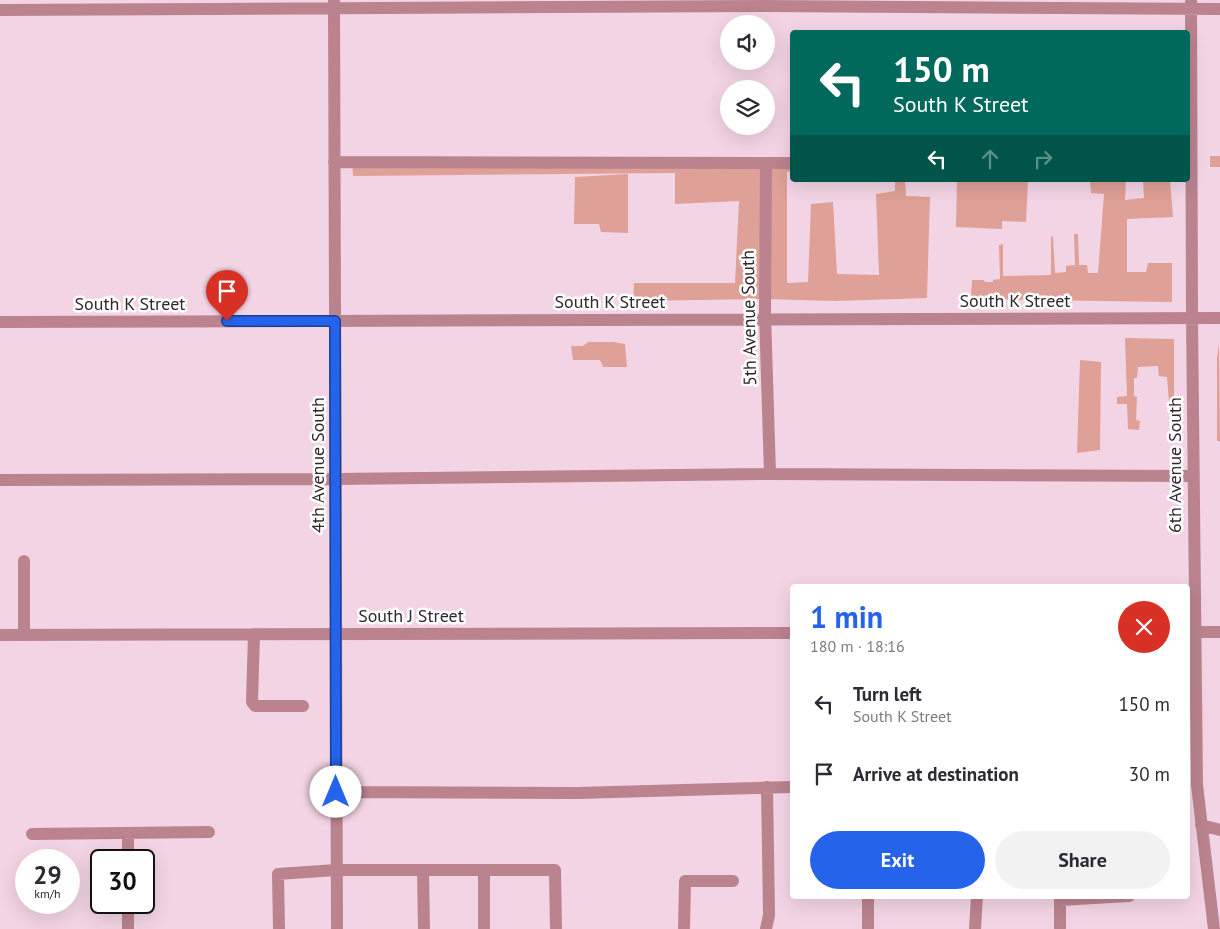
<!DOCTYPE html>
<html lang="en">
<head>
<meta charset="utf-8">
<style>
	body { margin:0; font-family:"PT Sans",sans-serif; background:#f2f2f3; color:#2b2b33; height:100vh; display:flex; flex-direction:column; font-size:19px; white-space:nowrap }
	* { box-sizing:border-box; margin:0 }
	p { font-size:16px; color:#7c7c81 }
	.icon { flex:none; width:28px; height:28px; fill:none; stroke:currentColor; stroke-width:2; stroke-linecap:round; stroke-linejoin:round }
	.map { position:relative; flex:1; overflow:hidden }
	.details { position:absolute; left:790px; top:584px; width:400px; height:315px; display:flex; flex-direction:column; background:#fff; border-radius:5px; box-shadow:0 5px 20px #0002 }
	.details>* { flex:none }
	.guide { position:absolute; left:790px; top:30px; width:400px; height:152px; border-radius:5px; box-shadow:0 5px 20px #0002; background:#00695c; color:#fff; overflow:hidden }
	.tools { position:absolute; left:720px; top:15px; display:grid; gap:10px }
	.tools a { display:grid; place-items:center; width:55px; height:55px; border-radius:50%; background:#fff; box-shadow:0 5px 20px #0002; font-size:25px }
	.speed { position:absolute; left:15px; top:849px; display:flex; gap:10px; font-size:25px; font-weight:700; text-align:center }
	.speed>* { display:grid; place-content:center; width:65px; height:65px; border-radius:50%; background:#fff; box-shadow:0 5px 20px #0002; line-height:1 }
	.speed small { font-size:12px; font-weight:400 }
	.speed .limit { border:2px solid #111; border-radius:8px; background:#fff; color:#111 }
	.pin { position:absolute; display:grid; place-items:center; width:42px; height:42px; color:#fff; margin:-51px -21px; border-radius:50% 50% 50% 0; rotate:-45deg; box-shadow:0 0 5px #0007 }
	.pin .icon { rotate:45deg }
	.me { position:absolute; width:55px; margin:-28px; rotate:0deg; stroke-linejoin:round; filter:drop-shadow(0 0 4px #0008) }
	.turn { display:flex; align-items:center; gap:18px; height:105px; padding:0 20px; font-size:22px }
	.turn .icon { width:65px; height:65px; stroke-width:2.5 }
	.turn b { display:block; font-size:35px; line-height:42px }
	.lanes { display:flex; align-items:center; height:48px; padding:0 20px; background:#0003; justify-content:center; gap:25px; direction:ltr }
	.lanes .off { opacity:.35 }
	.round { display:grid; place-items:center; flex:none; width:52px; height:52px; border-radius:26px; background:#f2f2f3 }
	.overview { display:flex; align-items:center; justify-content:space-between; height:85px; padding:0 20px }
	h1 { font-size:30px; font-weight:700; line-height:38px; color:#2563eb }
	.cta { display:flex; gap:10px; margin-top:auto; padding:10px 20px }
	.cta a { flex:1; height:58px; border-radius:30px; background:#2563eb; color:#fff; font-size:20px; font-weight:700; line-height:58px; text-align:center }
	.cta a+a { background:#f2f2f3; color:#2b2b33 }
	ul { padding:0; list-style:none }
	li { display:flex; align-items:center; gap:15px; height:70px; padding:0 20px }
	li div { flex:1 }
	li b { display:block; font-size:19px }
	li em { font-style:normal }
	.map>svg:first-child { display:block }
	.green { fill:#dea097 }
	.lines { fill:none; stroke-linecap:round; stroke-linejoin:round }
	.minor { stroke:#ba838e; stroke-width:12 }
	.route-casing { stroke:#184099; stroke-width:12 }
	.route { stroke:#2563eb; stroke-width:9 }
	.labels { text-anchor:middle; stroke-width:5; stroke-linejoin:round; paint-order:stroke }
	.street-label { font-size:18px; fill:#32262d; stroke:#fff }
</style>
</head>
<body>
<div class="map">
<svg width="1220" height="929" viewBox="0 0 1220 929">
	<rect width="100%" height="100%" fill="#f3d4e5"/>
	<path class="green" d="M1210 156H1220V167H1210Z
		M792 157V171L787 172V283L808 282 811 204 833 202 837 274 879 275 876 194 895 191V180H905L906 196 930 197 927 298 836 301 763 299 633 301 634 283H735L739 201 675 204V173L353 176 352 158Z
		M628 174V233L601 232 599 224H574L575 177Z
		M957 180H1028L1026 222 1002 221V229L956 227Z
		M1090 180H1126L1125 200 1144 198 1143 180H1170L1173 217 1127 219V272H1146L1148 263H1172V302L971 299 972 280H984L985 282H993V280L1000 279 999 245 1003 244V276L1051 275V237L1053 236 1055 273 1066 272V266L1075 265 1074 234H1078L1079 265H1087L1088 273H1098L1104 194 1091 193Z
		M1125 338 1174 339V415L1170 414 1167 377 1159 376 1158 366 1138 367 1137 378H1134V396L1137 397 1136 420 1140 421 1139 430 1128 429 1127 404H1117V397L1127 396Z
		M588 342H613L625 344 627 367H603L600 360H573L571 346H583Z
		M1219 343 1220 441H1217V359Z
		M1080 360 1101 362 1100 450 1077 453Z"/>
	<g class="lines">
		<path class="minor" d="M334 0 337 929
			M1191 0 1192 318 1197 785 1214 929
			M0 10 764 6 1220 9
			M334 162 792 163
			M766 163 765 314 770 474
			M0 322 1220 318
			M0 480 336 479 770 474 1193 476
			M24 561V635
			M1188 632H1220
			M254 634 252 702 255 706H303
			M0 635 792 633
			M337 792 578 793 792 787
			M1201 825 1220 830
			M32 834 209 832
			M128 834V860
			M423 870 424 929
			M484 870V929
			M868 896V929
			M128 902V929
			M279 929 278 874 336 870H555L556 929
			M684 929 685 881H733
			M766 929 769 915 767 787
			M975 929 977 896
			M1060 929V900L1129 896"/>
	</g>
	<g class="lines">
		<g class="route-casing">
			<path id="route" d="M227 321H335L336 792"/>
		</g>
		<use href="#route" class="route"/>
	</g>
	<g class="labels">
		<g class="street-label">
			<text x="1015" y="307">South K Street</text>
			<text x="610" y="308">South K Street</text>
			<text x="130" y="310">South K Street</text>
			<text transform="translate(749 318) rotate(-91)" y="6">5th Avenue South</text>
			<text transform="translate(318 465) rotate(-90)" y="6">4th Avenue South</text>
			<text transform="translate(1175 465) rotate(-90)" y="6">6th Avenue South</text>
			<text x="411" y="622">South J Street</text>
		</g>
	</g>
</svg>
<div class="tools">
<a><svg class="icon" aria-label="sound" viewBox="0 0 24 24"><path d="M4 9h4l5-4v14l-5-4H4zM17 9q2 3 0 6"/></svg></a>
<a><svg class="icon" aria-label="layers" viewBox="0 0 24 24"><path d="M12 4l9 5-9 5-9-5zM3 14l9 5 9-5"/></svg></a>
</div>
<div class="speed"><div>29<small>km/h</small></div><div class="limit">30</div></div>
<div class="pin" style="left:227px;top:321px;background:#d93025"><svg class="icon" aria-label="arrive" viewBox="0 0 24 24"><path d="M6 21V4h12l-3 4 3 4H6"/></svg></div>
<svg class="me" style="left:336px;top:792px" viewBox="-20 -20 40 40"><circle r="19" fill="#fff"/><path d="M0-13L10 11 0 6-10 11z" fill="#2563eb"/></svg>
<div class="guide">
<div class="turn"><svg class="icon" aria-label="left" viewBox="0 0 24 24"><path d="M17 20v-9H6M10 6l-5 5 5 5"/></svg><div><b>150 m</b>South K Street</div></div>
<div class="lanes"><svg class="icon" aria-label="left" viewBox="0 0 24 24"><path d="M17 20v-9H6M10 6l-5 5 5 5"/></svg><svg class="icon off" aria-label="ahead" viewBox="0 0 24 24"><path d="M12 20V5M6 11l6-6 6 6"/></svg><svg class="icon off" aria-label="right" viewBox="0 0 24 24"><path d="M7 20v-9h11M14 6l5 5-5 5"/></svg></div>
</div>
<section class="details">
<div class="overview"><div><h1>1 min</h1><p>180 m · 18:16</p></div><a class="round" style="background:#d93025;color:#fff"><svg class="icon" aria-label="close" viewBox="0 0 24 24"><path d="M6 6l12 12M18 6L6 18"/></svg></a></div>
<ul>
<li><svg class="icon" aria-label="left" viewBox="0 0 24 24"><path d="M17 20v-9H6M10 6l-5 5 5 5"/></svg><div><b>Turn left</b><p>South K Street</p></div><em>150 m</em></li>
<li><svg class="icon" aria-label="arrive" viewBox="0 0 24 24"><path d="M6 21V4h12l-3 4 3 4H6"/></svg><div><b>Arrive at destination</b></div><em>30 m</em></li>
</ul>
<div class="cta"><a>Exit</a><a>Share</a></div>
</section>
</div>
</body>
</html>
